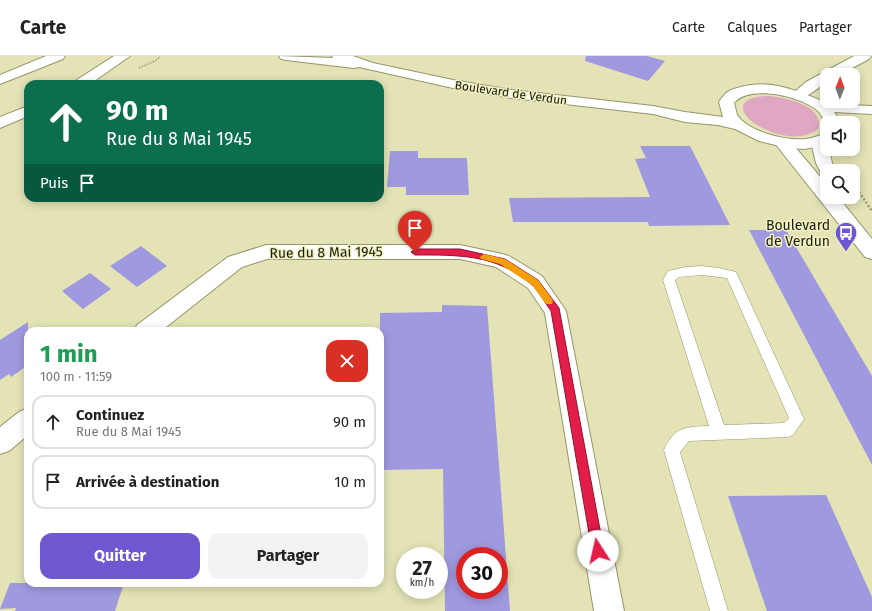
<!DOCTYPE html>
<html lang="fr">
<head>
<meta charset="utf-8">
<style>
	body { margin:0; font-family:"Fira Sans",sans-serif; background:#f2f2f2; color:#222; height:100vh; display:flex; flex-direction:column; font-size:15px; white-space:nowrap }
	* { box-sizing:border-box; margin:0 }
	p { font-size:13px; color:#767676 }
	.icon { flex:none; width:22px; height:22px; fill:none; stroke:currentColor; stroke-width:2; stroke-linecap:round; stroke-linejoin:round }
	.map { position:relative; flex:1; overflow:hidden }
	.side { position:absolute; left:24px; top:271px; width:360px; height:260px; display:flex; flex-direction:column; background:#fff; border-radius:12px; box-shadow:0 2px 10px #0003 }
	.side>* { flex:none }
	.banner { position:absolute; left:24px; top:24px; width:360px; height:122px; border-radius:12px; box-shadow:0 2px 10px #0003; background:#0b6e4f; color:#fff; overflow:hidden }
	.needle { width:26px; rotate:1deg }
	.buttons { position:absolute; left:820px; top:12px; display:grid; gap:8px }
	.buttons a { display:grid; place-items:center; width:40px; height:40px; border-radius:8px; background:#fff; box-shadow:0 2px 10px #0003; font-size:20px }
	.speed { position:absolute; left:396px; top:491px; display:flex; gap:8px; font-size:20px; font-weight:700; text-align:center }
	.speed>* { display:grid; place-content:center; width:52px; height:52px; border-radius:50%; background:#fff; box-shadow:0 2px 10px #0003; line-height:1 }
	.speed small { font-size:10px; font-weight:400 }
	.speed .limit { border:6px solid #d22; background:#fff; color:#111 }
	.pin { position:absolute; display:grid; place-items:center; width:34px; height:34px; color:#fff; margin:-41px -17px; border-radius:50% 50% 50% 0; rotate:-45deg; box-shadow:0 0 4px #0007 }
	.pin .icon { rotate:45deg }
	.me { position:absolute; width:44px; margin:-22px; rotate:350deg; stroke-linejoin:round; filter:drop-shadow(0 0 3px #0008) }
	.turn { display:flex; align-items:center; gap:14px; height:84px; padding:0 16px; font-size:18px }
	.turn .icon { width:52px; height:52px; stroke-width:2.5 }
	.turn b { display:block; font-size:28px; line-height:34px }
	.then { display:flex; align-items:center; height:38px; padding:0 16px; background:#0003; gap:8px; font-size:15px }
	.round { display:grid; place-items:center; flex:none; width:42px; height:42px; border-radius:12px; background:#f2f2f2 }
	.summary { display:flex; align-items:center; justify-content:space-between; height:68px; padding:0 16px }
	h1 { font-size:24px; font-weight:700; line-height:30px; color:#1e9e55 }
	.button { display:flex; gap:8px; margin-top:auto; padding:8px 16px }
	.button a { flex:1; height:46px; border-radius:12px; background:#6e57d1; color:#fff; font-size:16px; font-weight:700; line-height:46px; text-align:center }
	.button a+a { background:#f2f2f2; color:#222 }
	ul { padding:0; list-style:none }
	li { display:flex; align-items:center; gap:12px; height:54px; margin:0 8px 6px; padding:0 8px; border:2px solid #e0e0e0; border-radius:12px }
	li div { flex:1 }
	li b { display:block; font-size:15px }
	li em { font-style:normal }
	header { display:flex; align-items:center; gap:24px; box-sizing:border-box; height:56px; padding:0 20px; background:#fff; border-bottom:1px solid #e0e0e0 }
	header strong { font-size:19px }
	nav { display:flex; gap:22px; margin-inline-start:auto; font-size:14px }
	.map>svg:first-child { display:block }
	.green { fill:#e0a7c3 }
	.building { fill:#9f99df; fill-rule:evenodd }
	.lines { fill:none; stroke-linecap:round; stroke-linejoin:round }
	.service-casing { stroke:#96956c; stroke-width:1 }
	.minor-casing { stroke:#96956c; stroke-width:2 }
	.tertiary-casing { stroke:#96956c; stroke-width:2 }
	.secondary-casing { stroke:#96956c; stroke-width:2 }
	.trunk-casing { stroke:#96956c; stroke-width:2 }
	.path-far1 { stroke:#989876; stroke-width:1.5; stroke-dasharray:1.5 1.5; stroke-linecap:butt }
	.path { stroke:#989876; stroke-width:2.5; stroke-dasharray:2 2; stroke-linecap:butt }
	.service { fill:#fff; fill-rule:evenodd }
	.minor { fill:#fff; fill-rule:evenodd }
	.tertiary { fill:#fff; fill-rule:evenodd }
	.secondary { fill:#fff; fill-rule:evenodd }
	.trunk { fill:#fff; fill-rule:evenodd }
	.route { fill:#e11d48; stroke:#92132f }
	.slow { fill:#f59e0b }
	.labels { text-anchor:middle; stroke-width:3; stroke-linejoin:round; paint-order:stroke }
	.far-street-label { font-size:12px; fill:#1c1c0b; stroke:#f0f0c3 }
	.poi-label { font-size:14px; fill:#1c1c0b; stroke:#f0f0c3; text-anchor:end }
	.street-label { font-size:14px; fill:#1c1c0b; stroke:#f0f0c3 }
</style>
</head>
<body>
<header>
<strong>Carte</strong>
<nav><a>Carte</a><a>Calques</a><a>Partager</a></nav>
</header>
<div class="map">
<svg width="872" height="555" viewBox="0 0 872 555">
	<rect width="100%" height="100%" fill="#e3e3b6"/>
	<path class="green" d="M765 40C781 40 826 49 818 73 785 100 704 45 765 40Z"/>
	<path class="building" d="M586 0H647L665 5 648 25 585 5Z
		M640 90H690L730 169 649 170 648 166H513L509 142 650 141 635 103 646 102Z
		M390 95H418V102H467L469 139H406V131H387Z
		M749 174H786L872 320V409Z
		M141 190 167 210 137 231 110 210Z
		M90 217 111 233 83 253 62 235Z
		M442 249 487 250 510 555H445L443 413 380 414V257L442 256ZM465 500H499V534H465Z
		M28 266V309L11 321 9 318 0 324V284Z
		M826 439 872 541V555H767L728 440Z
		M10 527H124L115 555H15L16 552 0 553Z"/>
	<g class="lines">
		<g class="service-casing">
			<path id="service" d="M702 210 719 212 736 216 804 363 793 379 788 381 689 385 680 396 728 555H710L664 394C675 370 686 371 709 370L663 224 668 215 686 211ZM702 219 727 222 789 362 784 367 724 369 675 224 679 221Z"/>
		</g>
		<g class="minor-casing">
			<path id="minor" d="M854 0H871L869 3 839 19H827V26C817 32 805 45 793 42L791 39 806 26Z
				M266 189H460L502 198 509 200 542 220 566 255 624 555H594L545 257 528 232 496 211 460 203H267L242 211 161 275H134L137 269 228 201Z
				M28 352V379L9 395 0 398V371L19 356Z"/>
		</g>
		<g class="tertiary-casing">
			<path id="tertiary" d="M114 0H130L90 28H73L75 25Z
				M28 50V60L0 72V61Z
				M819 81 825 83 827 86V93H829L832 107 836 115H827V120L822 119 816 107 811 86 813 83Z
				M783 82 789 84 827 129V141H838L872 183V203L865 201 777 90 775 87 777 84Z"/>
		</g>
		<g class="secondary-casing">
			<path id="secondary" d="M279 0 333 2 332 0H353L373 7 453 24 512 34 653 50 685 56 723 61 719 46C721 43 725 37 729 35 732 33 737 32 741 31 769 23 795 34 820 44 836 50 855 49 872 50V58L834 56 841 67H827V69C824 65 822 60 819 56 803 40 749 28 734 47 735 50 736 55 737 59 748 76 787 85 806 83 813 82 820 79 827 77V88L825 89 804 93 788 92 759 85 735 73 718 69 685 66 653 58 512 42 453 32 359 11 354 12 286 4 281 3Z"/>
		</g>
		<g class="trunk-casing">
			<path id="trunk" d="M46 0H65L63 3 0 28V19Z"/>
		</g>
		<path class="path-far1" d="M139 12 157 4 160 0
			M853 126 860 137"/>
		<path class="path" d="M859 136 872 155"/>
		<use href="#service" class="service"/>
		<use href="#minor" class="minor"/>
		<use href="#tertiary" class="tertiary"/>
		<use href="#secondary" class="secondary"/>
		<use href="#trunk" class="trunk"/>
	</g>
	<path class="route" d="M415 193H460L505 203 538 224 559 252 604 495 602 499 598 501 594 499 592 495 551 255C545 247 539 235 531 228 496 198 458 199 415 199L411 196Z"/>
	<path class="slow" d="M484 198 505 203 538 224 552 243 553 245 552 248H546L532 229 500 208 481 203 480 201Z"/>
	<defs>
		<g id="bus-pin" transform="scale(1.15)"><path d="M0 17L-7.5 6A9.5 9.5 0 1 1 7.5 6Z" fill="#6e57d1" stroke="#f0f0c3"/><path d="M-5-6H5V4H4V6H2V4H-2V6H-4V4H-5ZM-3.5-4V0h7V-4ZM-3.5 1.2v1.5H-2V1.2ZM2 1.2v1.5H3.5V1.2Z" fill="#fff"/></g>
	</defs>
	<g fill-rule="evenodd">
		<use href="#bus-pin" x="846" y="177"/>
	</g>
	<g class="labels">
		<g class="far-street-label">
			<text transform="translate(511 37) rotate(8)" y="4">Boulevard de Verdun</text>
		</g>
		<g class="poi-label">
			<text x="830" y="174">Boulevard<tspan x="830" dy="16">de Verdun</tspan></text>
		</g>
		<g class="street-label">
			<text transform="translate(326 196) rotate(-1)" y="5">Rue du 8 Mai 1945</text>
		</g>
	</g>
</svg>
<div class="buttons">
<a><svg class="needle" viewBox="-14 -14 28 28"><path d="M0-13l5 13h-10z" fill="#e53935"/><path d="M0 13l5-13h-10z" fill="#767676"/></svg></a>
<a><svg class="icon" aria-label="sound" viewBox="0 0 24 24"><path d="M4 9h4l5-4v14l-5-4H4zM17 9q2 3 0 6"/></svg></a>
<a><svg class="icon" aria-label="search" viewBox="0 0 24 24"><circle cx="10" cy="10" r="6"/><path d="M15 15l6 6"/></svg></a>
</div>
<div class="speed"><div>27<small>km/h</small></div><div class="limit">30</div></div>
<div class="pin" style="left:415px;top:196px;background:#d93025"><svg class="icon" aria-label="arrive" viewBox="0 0 24 24"><path d="M6 21V4h12l-3 4 3 4H6"/></svg></div>
<svg class="me" style="left:598px;top:495px" viewBox="-20 -20 40 40"><circle r="19" fill="#fff"/><path d="M0-13L10 11 0 6-10 11z" fill="#e11d48"/></svg>
<div class="banner">
<div class="turn"><svg class="icon" aria-label="ahead" viewBox="0 0 24 24"><path d="M12 20V5M6 11l6-6 6 6"/></svg><div><b>90 m</b>Rue du 8 Mai 1945</div></div>
<div class="then">Puis<svg class="icon" aria-label="arrive" viewBox="0 0 24 24"><path d="M6 21V4h12l-3 4 3 4H6"/></svg></div>
</div>
<section class="side">
<div class="summary"><div><h1>1 min</h1><p>100 m · 11:59</p></div><a class="round" style="background:#d93025;color:#fff"><svg class="icon" aria-label="close" viewBox="0 0 24 24"><path d="M6 6l12 12M18 6L6 18"/></svg></a></div>
<ul>
<li><svg class="icon" aria-label="ahead" viewBox="0 0 24 24"><path d="M12 20V5M6 11l6-6 6 6"/></svg><div><b>Continuez</b><p>Rue du 8 Mai 1945</p></div><em>90 m</em></li>
<li><svg class="icon" aria-label="arrive" viewBox="0 0 24 24"><path d="M6 21V4h12l-3 4 3 4H6"/></svg><div><b>Arrivée à destination</b></div><em>10 m</em></li>
</ul>
<div class="button"><a>Quitter</a><a>Partager</a></div>
</section>
</div>
</body>
</html>
